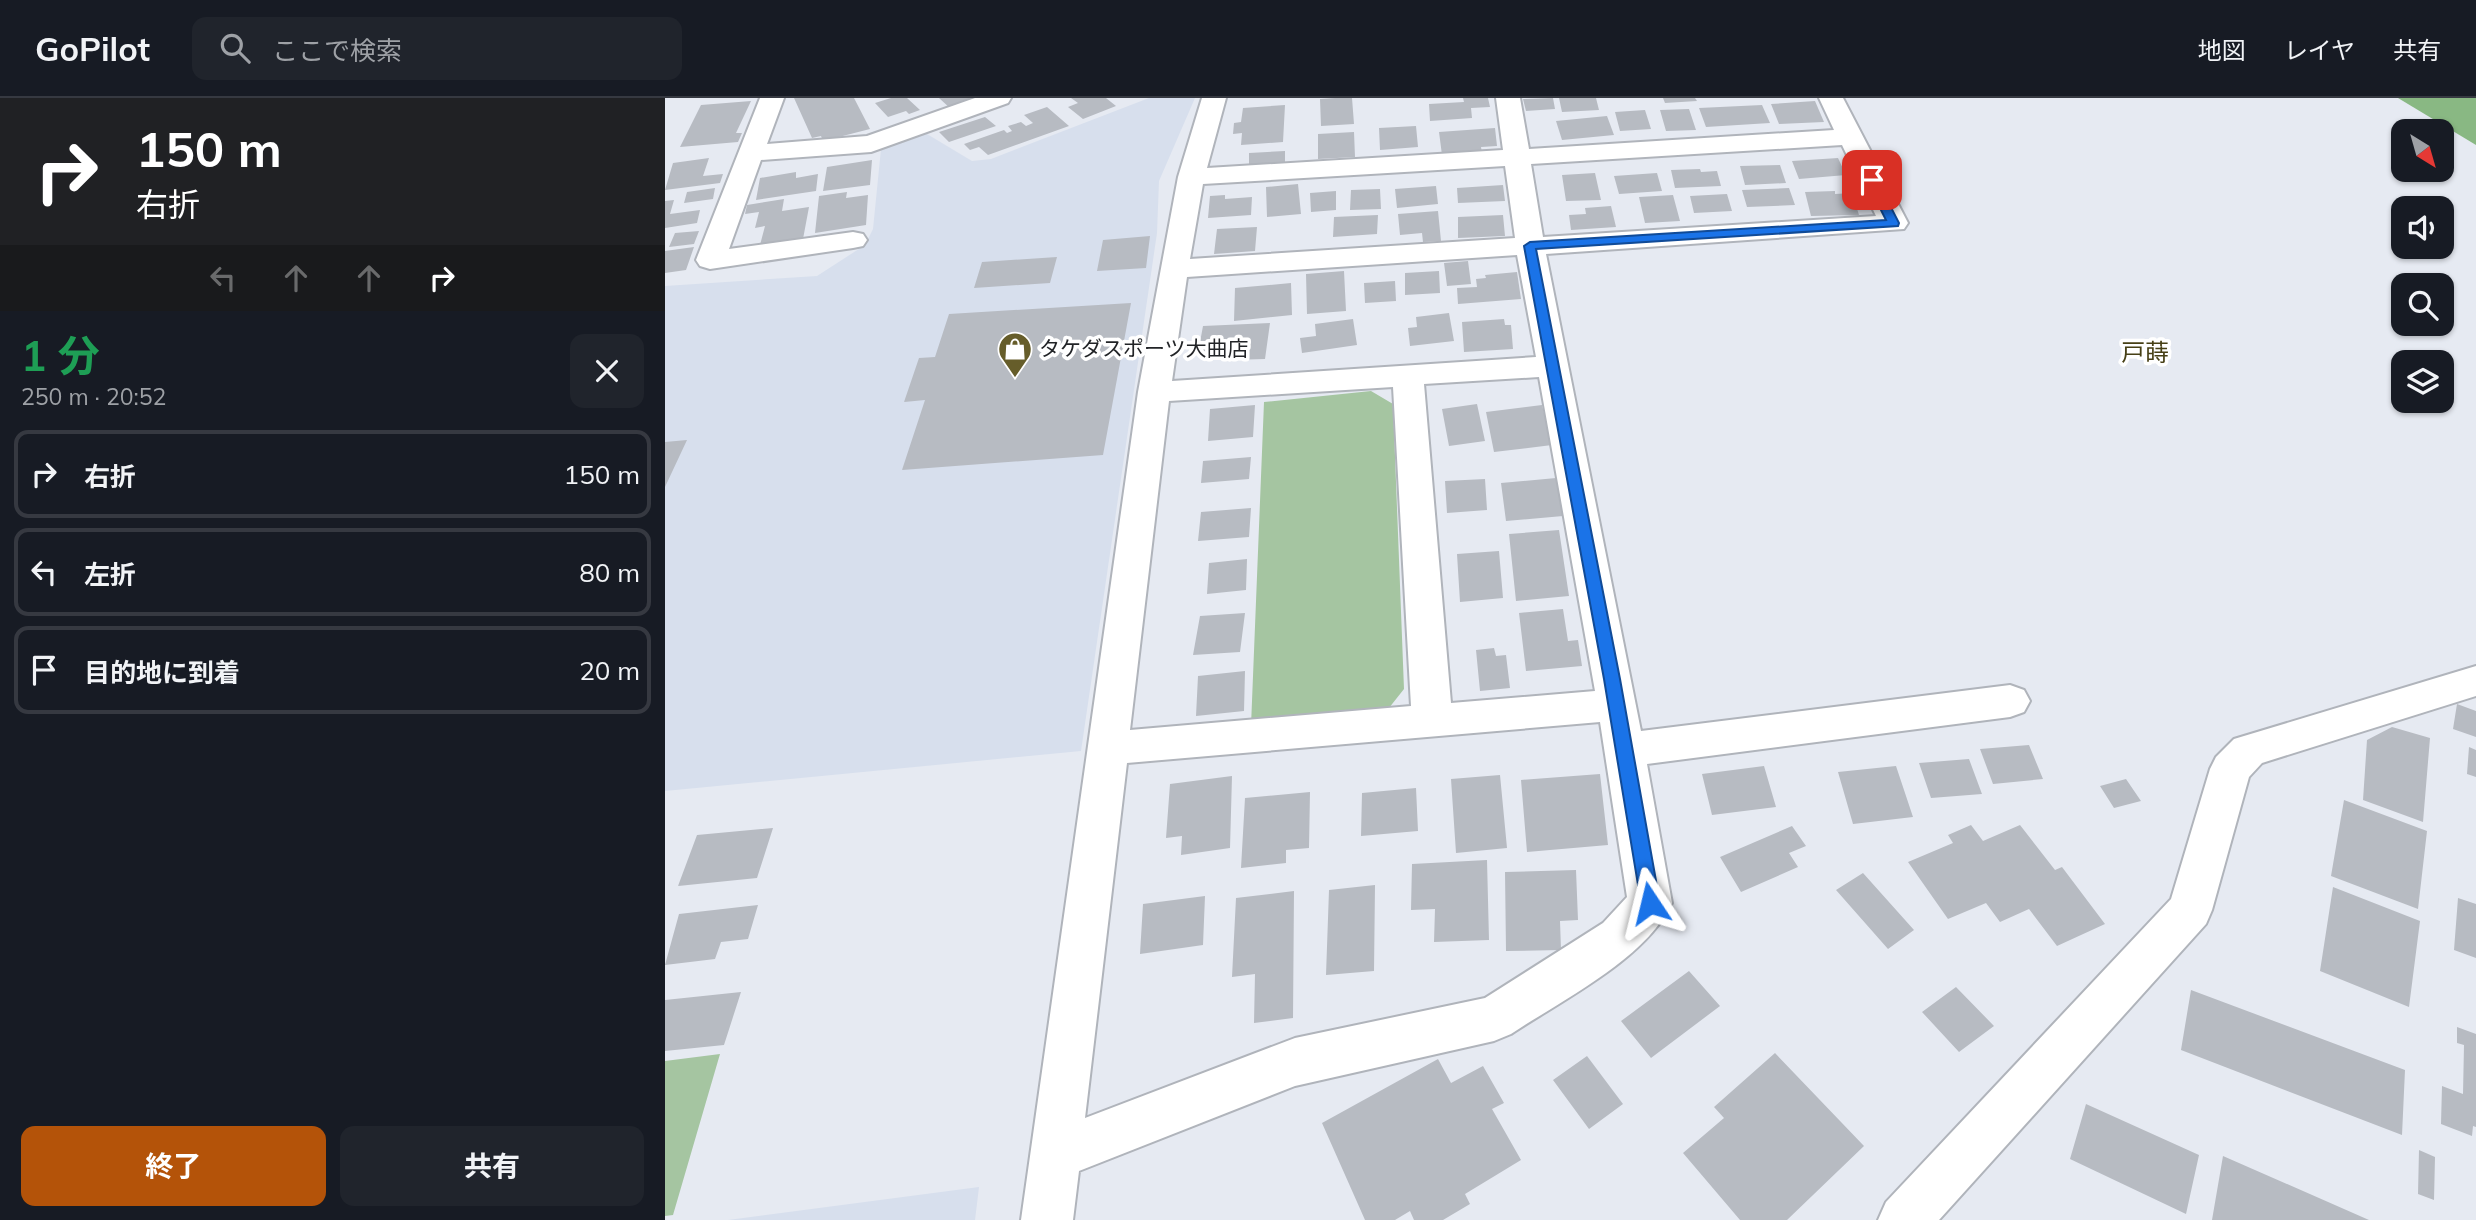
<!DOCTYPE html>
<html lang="ja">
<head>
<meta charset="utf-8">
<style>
	body { margin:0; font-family:Mulish,"Noto Sans JP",sans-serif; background:#20242c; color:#f1f3f6; height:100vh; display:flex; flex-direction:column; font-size:26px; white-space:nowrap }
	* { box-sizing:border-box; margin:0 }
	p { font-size:23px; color:#9ea1a6 }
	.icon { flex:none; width:38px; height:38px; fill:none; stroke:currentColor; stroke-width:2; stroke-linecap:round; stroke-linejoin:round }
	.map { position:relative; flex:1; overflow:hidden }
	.panel { display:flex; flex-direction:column; background:#171b24; width:665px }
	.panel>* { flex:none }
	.hud { background:#202124; color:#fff; overflow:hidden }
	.needle { width:46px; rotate:143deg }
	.tools { position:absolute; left:1726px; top:21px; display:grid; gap:14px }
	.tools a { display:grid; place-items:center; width:63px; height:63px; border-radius:14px; background:#171b24; box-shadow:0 2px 5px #0004; font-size:35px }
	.pin { position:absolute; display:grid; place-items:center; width:60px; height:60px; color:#fff; margin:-30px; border-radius:14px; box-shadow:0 4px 10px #0006 }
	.me { position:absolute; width:77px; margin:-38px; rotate:350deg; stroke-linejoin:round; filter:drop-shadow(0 0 5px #0008) }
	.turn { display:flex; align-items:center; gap:24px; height:147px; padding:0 21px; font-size:32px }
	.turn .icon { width:91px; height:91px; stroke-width:2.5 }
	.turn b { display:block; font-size:49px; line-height:60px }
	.lanes { display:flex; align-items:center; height:66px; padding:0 21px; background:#0003; justify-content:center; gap:35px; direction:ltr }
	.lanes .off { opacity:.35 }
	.round { display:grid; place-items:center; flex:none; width:74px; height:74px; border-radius:14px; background:#20242c }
	.overview { display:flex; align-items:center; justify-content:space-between; height:119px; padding:0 21px }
	h1 { font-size:42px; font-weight:700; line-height:52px; color:#1e9e55 }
	.action { display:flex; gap:14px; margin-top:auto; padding:14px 21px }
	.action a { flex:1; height:80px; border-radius:14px; background:#b45309; color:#fff; font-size:28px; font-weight:700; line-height:80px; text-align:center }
	.action a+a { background:#20242c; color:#f1f3f6 }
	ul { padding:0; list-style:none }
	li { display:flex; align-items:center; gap:21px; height:88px; margin:0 14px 10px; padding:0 7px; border:4px solid #363941; border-radius:14px }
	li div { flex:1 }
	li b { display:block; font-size:26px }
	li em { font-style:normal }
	header { display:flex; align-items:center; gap:42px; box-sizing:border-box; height:98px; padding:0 35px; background:#171b24; border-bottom:2px solid #363941 }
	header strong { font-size:33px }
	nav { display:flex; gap:38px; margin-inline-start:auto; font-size:24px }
	.search { width:490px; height:63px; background:#20242c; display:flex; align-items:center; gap:18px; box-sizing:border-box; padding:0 24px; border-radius:14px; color:#9ea1a6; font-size:26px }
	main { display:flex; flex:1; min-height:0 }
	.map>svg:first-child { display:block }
	.built { fill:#d7dfed }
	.green { fill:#a5c5a1 }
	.forest { fill:#89b883 }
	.building { fill:#b7bbc2 }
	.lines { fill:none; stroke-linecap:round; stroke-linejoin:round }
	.minor-casing { stroke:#b0b4bb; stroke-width:4 }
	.minor { fill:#fff; fill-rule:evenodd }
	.route { fill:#1a73e8; stroke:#114b97; stroke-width:2 }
	.labels { text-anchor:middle; stroke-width:7; stroke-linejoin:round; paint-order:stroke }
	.poi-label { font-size:21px; fill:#222427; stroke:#fff; text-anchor:start }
	.quarter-label { font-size:24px; fill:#474016; stroke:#fff }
</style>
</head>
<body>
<header>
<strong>GoPilot</strong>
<div class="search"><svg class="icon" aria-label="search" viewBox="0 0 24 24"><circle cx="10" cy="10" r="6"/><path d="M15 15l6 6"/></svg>ここで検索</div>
<nav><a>地図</a><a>レイヤ</a><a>共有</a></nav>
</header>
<main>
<section class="panel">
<div class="hud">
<div class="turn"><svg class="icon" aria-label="right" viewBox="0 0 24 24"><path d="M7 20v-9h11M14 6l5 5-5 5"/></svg><div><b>150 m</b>右折</div></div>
<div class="lanes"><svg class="icon off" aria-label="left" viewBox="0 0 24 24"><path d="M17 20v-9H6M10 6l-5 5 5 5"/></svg><svg class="icon off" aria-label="ahead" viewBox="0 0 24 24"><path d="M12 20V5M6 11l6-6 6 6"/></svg><svg class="icon off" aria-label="ahead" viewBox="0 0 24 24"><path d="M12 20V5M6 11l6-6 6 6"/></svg><svg class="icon" aria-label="right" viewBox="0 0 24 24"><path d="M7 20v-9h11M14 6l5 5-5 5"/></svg></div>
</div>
<div class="overview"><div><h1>1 分</h1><p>250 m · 20:52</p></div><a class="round"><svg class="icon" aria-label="close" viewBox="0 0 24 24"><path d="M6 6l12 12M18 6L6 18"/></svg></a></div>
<ul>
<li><svg class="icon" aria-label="right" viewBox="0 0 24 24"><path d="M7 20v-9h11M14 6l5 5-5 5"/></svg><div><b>右折</b></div><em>150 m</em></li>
<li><svg class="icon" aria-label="left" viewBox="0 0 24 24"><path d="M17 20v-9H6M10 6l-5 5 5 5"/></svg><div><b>左折</b></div><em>80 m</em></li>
<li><svg class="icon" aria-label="arrive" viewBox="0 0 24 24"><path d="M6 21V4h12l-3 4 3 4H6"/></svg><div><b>目的地に到着</b></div><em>20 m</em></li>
</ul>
<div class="action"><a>終了</a><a>共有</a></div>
</section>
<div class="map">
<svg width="1811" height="1122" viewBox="0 0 1811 1122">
	<rect width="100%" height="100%" fill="#e6eaf2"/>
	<path class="built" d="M484 0H530L494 83 492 135 416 653 0 693V188L152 178 200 147 208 131 216 51 262 36 307 63 326 61Z
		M314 1089 310 1122H63Z"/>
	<path class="green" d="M706 293 728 306 739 591 720 615 586 628 599 304Z
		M55 956 8 1117 0 1118V963Z"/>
	<path class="forest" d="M1733 0H1811V47Z"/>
	<path class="building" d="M129 0H189L205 31 158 43 156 38 147 40Z
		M226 0H242L255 12 244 16 241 13 223 19 210 5Z
		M274 0H304L308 3 286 11Z
		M406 0H441L451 8 418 21 403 9 413 5Z
		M670 0H687L689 26 656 28 655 1Z
		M798 0H823L825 9 806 10 807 20 765 23 764 6 799 4Z
		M888 0 890 11 861 13 858 1Z
		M894 0H931L934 12 897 14Z
		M998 0H1030L1032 3 1000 5Z
		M86 3 71 35H77L73 44 15 49 36 7Z
		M1150 3 1159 24 1114 26 1106 6Z
		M620 7 618 44 576 47 577 35 568 36 569 25 576 24 578 10Z
		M1097 7 1105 25 1041 29 1034 10Z
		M382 9 404 28 323 57 314 49 305 52 299 46 339 32 342 35 347 33 343 28 356 24 361 28 368 25 359 17Z
		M1024 11 1031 32 1001 33 995 12Z
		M980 12 986 31 955 33 950 14Z
		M942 18 949 37 897 42 891 23Z
		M320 19 331 28 284 44 274 34Z
		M751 28 753 49 715 52 714 30Z
		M830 30 832 48 816 49 817 55 777 57 774 34Z
		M689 34 690 59 653 61V36Z
		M620 53V66L584 69V55Z
		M44 60 38 78 58 76 55 85 0 92 8 65Z
		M1173 60 1181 77 1134 81 1127 63Z
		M207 62 205 87 158 93 162 69Z
		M1115 67 1121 85 1080 87 1075 68Z
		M1035 71 1036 74 1052 73 1056 88 1010 90 1006 72Z
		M131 74V80L153 76 151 93 91 102 95 80Z
		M930 75 936 102 901 103 897 77Z
		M992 75 997 93 954 96 949 78Z
		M633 86 636 116 602 119 601 89Z
		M838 87 840 103 793 105 792 90Z
		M771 88 773 106 732 110 730 91Z
		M50 90 48 101 19 105 22 94Z
		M1124 90 1130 107 1082 109 1077 92Z
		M715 91 716 111 685 112 686 92Z
		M671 93V112L646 114 645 95Z
		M1170 93V96L1187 95 1194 117 1146 118 1140 94Z
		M182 94 181 100 203 97 201 127 150 135 154 98Z
		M1062 96 1067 113 1029 115 1025 98Z
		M560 97V101L587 99 586 117 543 120 545 98Z
		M1008 97 1015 123 980 125 974 99Z
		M119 101 117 113 144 109 138 141 95 147 100 128 90 130 94 114 80 116 82 107Z
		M9 102 5 116 35 112 32 125 0 130V103Z
		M946 108 951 129 906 132 904 117 921 116 920 110Z
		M773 113 776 143 758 144 757 135 735 137 733 116Z
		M713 117 712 136 668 139 669 119Z
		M838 117 840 138 793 140V119Z
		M592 129 590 153 549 156 552 131Z
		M34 133 29 146 4 149 10 135Z
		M485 138 481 170 432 173 438 142Z
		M29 149 21 172 0 175V153Z
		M392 159 385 185 309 190 317 164Z
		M803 163 806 186 782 188 779 165Z
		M679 173 681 213 642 216 641 176Z
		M774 173 775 195 740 197V175Z
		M852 174 856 201 793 206 792 190 812 189 811 181 821 180 820 177Z
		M730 183 731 203 700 205 699 185Z
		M626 185 627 217 569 223 570 190Z
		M466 205 438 357 237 372 260 302 239 304 254 260 270 259 284 216Z
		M784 215 789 243 745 248 743 230 752 229 751 219Z
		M688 221 692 247 637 255 635 240 651 238 650 226Z
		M839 221 840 227H846L848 251 799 254 797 224Z
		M605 225 600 261 566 262 567 254 533 255 538 228Z
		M812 306 820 343 784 348 777 311Z
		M590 307 588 339 543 343 545 311Z
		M877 307 887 347 829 354 821 314Z
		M22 342 0 389V344Z
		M586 359 584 381 536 385 538 363Z
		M891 380 898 418 841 423 836 385Z
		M820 381 822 412 782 415 780 383Z
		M586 410 584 439 533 443 536 414Z
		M894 432 904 498 851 503 844 436Z
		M834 453 838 500 795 504 792 456Z
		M582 461 581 492 542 496 544 465Z
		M898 511 903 543 913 542 917 568 861 573 854 515Z
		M580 515 575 554 528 557 535 518Z
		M829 550 831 558 841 557 845 590 815 593 811 552Z
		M580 573 579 613 531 618 533 578Z
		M1792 606 1811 613V639L1788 631Z
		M1727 629 1765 640 1758 724 1698 702 1702 642Z
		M1364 647 1378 681 1328 686 1315 651Z
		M1804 649 1811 652V679L1802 676Z
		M1304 661 1317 696 1266 700 1254 665Z
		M1099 668 1111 709 1047 717 1037 676Z
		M1231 668 1248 719 1188 726 1173 674Z
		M935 676 943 747 862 754 856 682Z
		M835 677 842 750 791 755 786 681Z
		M567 678 565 750 516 757 517 738 501 740 505 686Z
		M1461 681 1476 703 1449 710 1435 688Z
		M751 690 753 733 696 738 697 695Z
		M645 694 644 750 621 752V765L576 770 580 700Z
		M1679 702 1762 733 1753 811 1666 778Z
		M1306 727 1318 743 1355 727 1390 772 1397 769 1440 826 1392 848 1364 811 1335 824 1321 805 1283 821 1243 764 1288 745 1283 737Z
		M1127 728 1141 748 1124 755 1133 769 1076 794 1055 759Z
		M108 730 92 780 13 788 32 737Z
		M822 762 824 842 769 844 770 811 746 812 747 766Z
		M911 772 913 822 895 823 896 852 841 853 840 774Z
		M1198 775 1249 832 1223 851 1171 792Z
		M710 787 709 873 661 877 664 792Z
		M1668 789 1755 823 1744 909 1655 873Z
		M629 793 628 920 589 925 590 876 567 879 571 800Z
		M540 798 538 847 475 856 478 806Z
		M1793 800 1811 806V860L1789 852Z
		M93 807 83 841 56 844 50 861 0 867 14 816Z
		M1024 873 1055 908 986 960 956 923Z
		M1291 889 1329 928 1294 954 1257 914Z
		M1526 892 1740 972 1737 1037 1516 952Z
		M76 894 59 947 0 953V902Z
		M1792 929 1811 936V1029L1808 1028 1807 1038 1776 1026 1777 988 1798 996 1799 947 1792 945Z
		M1110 955 1199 1048 1122 1122H1075L1018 1055 1059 1020 1049 1009Z
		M922 958 958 1006 924 1031 888 982Z
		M773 961 786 985 818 968 839 1005 827 1011 856 1062 800 1096 805 1106 778 1122H749L745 1113 730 1122H700L657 1025Z
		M1421 1006 1534 1057 1521 1116 1405 1061Z
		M1754 1052 1770 1059 1769 1102 1753 1096Z
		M1558 1058 1704 1122H1547Z"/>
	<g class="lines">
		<g class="minor-casing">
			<path id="minor" d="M95 0H119L102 46 202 38 310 0H346L343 5 206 54 96 62 64 151 188 134 198 136 202 142 198 148 188 150 45 171 35 168 31 162Z
				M537 0H561L542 70 838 52 831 0H855L864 51 1169 32 1154 0H1178L1243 125 1239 131 881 156 976 633 1345 587 1359 592 1365 603 1359 614 1345 619 982 666 1007 805C981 861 897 902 846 936L829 943 630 988 414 1073 408 1122H356L473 294 513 79ZM1177 47 1211 118 878 139 866 66ZM840 68 850 140 525 161 538 86ZM852 157 871 259 507 283 522 179ZM874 279 930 593 786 605 759 286ZM728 289 746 608 465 632 504 303ZM935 624 962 799 938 825 820 900 630 940 420 1020 462 665Z
				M1811 568V598L1597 665 1584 679 1547 812 1541 826 1274 1122H1213L1221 1104 1506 801 1545 671 1551 659 1569 641Z"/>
		</g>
		<use href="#minor" class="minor"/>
	</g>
	<path class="route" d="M1203 80 1212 82 1234 125 1233 128 871 151 955 581 995 805 992 810 985 813 979 810 976 805 939 581 859 148 865 144 1221 122 1201 82Z"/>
	<defs>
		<g id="shop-pin" transform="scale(1.75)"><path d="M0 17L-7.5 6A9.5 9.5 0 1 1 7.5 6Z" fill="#665d2a" stroke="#fff"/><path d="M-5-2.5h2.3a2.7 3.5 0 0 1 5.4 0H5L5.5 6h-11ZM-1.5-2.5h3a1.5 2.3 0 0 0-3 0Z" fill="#fff"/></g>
	</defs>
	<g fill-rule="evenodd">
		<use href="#shop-pin" x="350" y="251"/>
	</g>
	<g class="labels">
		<g class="poi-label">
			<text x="374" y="258">タケダスポーツ大曲店</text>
		</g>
		<g class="quarter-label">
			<text x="1480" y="263">戸蒔</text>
		</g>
	</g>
</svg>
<div class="tools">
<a><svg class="needle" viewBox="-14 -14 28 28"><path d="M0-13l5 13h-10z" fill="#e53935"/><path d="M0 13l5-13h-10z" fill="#9ea1a6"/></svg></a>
<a><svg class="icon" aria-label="sound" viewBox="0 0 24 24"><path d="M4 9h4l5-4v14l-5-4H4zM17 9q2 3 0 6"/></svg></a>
<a><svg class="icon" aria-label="search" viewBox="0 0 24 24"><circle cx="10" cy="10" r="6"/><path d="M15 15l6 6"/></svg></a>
<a><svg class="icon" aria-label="layers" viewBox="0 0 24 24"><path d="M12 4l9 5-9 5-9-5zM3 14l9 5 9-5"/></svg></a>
</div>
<div class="pin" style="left:1207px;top:82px;background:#d93025"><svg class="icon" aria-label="arrive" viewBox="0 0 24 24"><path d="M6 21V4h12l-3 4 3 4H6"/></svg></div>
<svg class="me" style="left:985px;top:805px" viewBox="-20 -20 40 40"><path d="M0-17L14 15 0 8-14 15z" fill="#1a73e8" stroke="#fff" stroke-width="4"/></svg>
</div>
</main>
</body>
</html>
